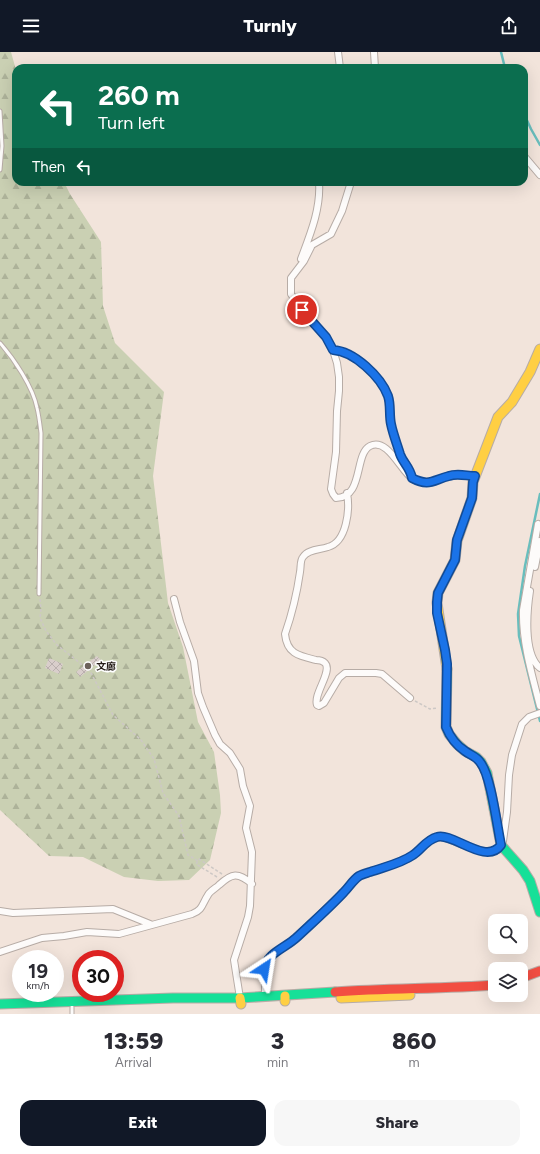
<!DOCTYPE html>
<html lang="en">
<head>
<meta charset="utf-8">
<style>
	body { margin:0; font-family:Figtree,"Noto Sans SC",sans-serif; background:#f7f7f7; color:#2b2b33; height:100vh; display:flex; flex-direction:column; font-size:15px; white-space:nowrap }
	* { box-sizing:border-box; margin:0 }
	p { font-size:13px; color:#7c7c81 }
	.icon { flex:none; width:22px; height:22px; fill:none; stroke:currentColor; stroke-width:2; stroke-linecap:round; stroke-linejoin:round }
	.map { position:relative; height:962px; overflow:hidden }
	.side { display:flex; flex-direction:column; background:#fff; flex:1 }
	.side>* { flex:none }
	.hud { position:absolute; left:12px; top:12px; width:516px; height:122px; border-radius:12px; box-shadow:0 4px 16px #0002; background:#0b6e4f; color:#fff; overflow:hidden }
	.tools { position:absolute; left:488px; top:862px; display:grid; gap:8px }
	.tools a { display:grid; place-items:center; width:40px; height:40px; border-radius:8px; background:#fff; box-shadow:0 4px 16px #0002; font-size:20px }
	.speed { position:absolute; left:12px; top:898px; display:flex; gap:8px; font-size:20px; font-weight:700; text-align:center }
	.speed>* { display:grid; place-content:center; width:52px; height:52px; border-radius:50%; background:#fff; box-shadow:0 4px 16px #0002; line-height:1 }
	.speed small { font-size:10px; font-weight:400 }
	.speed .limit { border:6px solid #d22; background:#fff; color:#111 }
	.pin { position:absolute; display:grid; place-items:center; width:34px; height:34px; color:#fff; margin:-17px; border:2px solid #fff; border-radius:50%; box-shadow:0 1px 4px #0007 }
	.me { position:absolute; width:44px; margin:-22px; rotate:33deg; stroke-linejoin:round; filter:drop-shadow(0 0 3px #0008) }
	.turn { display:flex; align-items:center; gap:14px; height:84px; padding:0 20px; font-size:18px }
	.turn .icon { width:52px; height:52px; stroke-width:2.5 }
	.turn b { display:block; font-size:28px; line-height:34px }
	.then { display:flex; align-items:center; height:38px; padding:0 20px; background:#0003; gap:8px; font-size:15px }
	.eta { display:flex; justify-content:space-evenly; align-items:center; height:68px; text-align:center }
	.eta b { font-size:24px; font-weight:800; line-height:28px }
	.cta { display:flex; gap:8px; margin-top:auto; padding:8px 20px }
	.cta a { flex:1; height:46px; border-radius:12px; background:#111827; color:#fff; font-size:16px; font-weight:800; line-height:46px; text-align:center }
	.cta a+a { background:#f7f7f7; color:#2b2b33 }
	header { display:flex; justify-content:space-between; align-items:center; height:52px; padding:0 20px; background:#111827; color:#fff; font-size:18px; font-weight:800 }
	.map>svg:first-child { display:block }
	.forest { fill:url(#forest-firs) }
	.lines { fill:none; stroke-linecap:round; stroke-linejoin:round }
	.stream { stroke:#69bebd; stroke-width:2.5 }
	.building { fill:url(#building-cross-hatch) }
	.lane-casing { stroke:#b7aca6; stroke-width:5 }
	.street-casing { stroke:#b7aca6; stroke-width:8 }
	.fast-casing { stroke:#b7aca6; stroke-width:11 }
	.slow-casing { stroke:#b7aca6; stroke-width:11 }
	.jam-casing { stroke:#b7aca6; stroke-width:11 }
	.path { stroke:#cdc8c5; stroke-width:1.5; stroke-dasharray:3 2; stroke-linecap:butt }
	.lane { stroke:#fdfbfa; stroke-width:3 }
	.street { stroke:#fdfbfa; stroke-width:6 }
	.fast { stroke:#16e098; stroke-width:9 }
	.slow { stroke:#ffcf43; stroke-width:9 }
	.jam { stroke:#f24e42; stroke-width:9 }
	.route-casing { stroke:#114b97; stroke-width:10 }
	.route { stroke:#1a73e8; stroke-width:7 }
	.poi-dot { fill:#6c615b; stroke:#fff; stroke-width:1.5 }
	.labels { text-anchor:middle; stroke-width:3; stroke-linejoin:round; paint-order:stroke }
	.poi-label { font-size:10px; font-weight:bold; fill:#241b16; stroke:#fff; text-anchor:start }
</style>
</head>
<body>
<header><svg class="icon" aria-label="menu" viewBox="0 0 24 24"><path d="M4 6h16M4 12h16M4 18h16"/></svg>Turnly<svg class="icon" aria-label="share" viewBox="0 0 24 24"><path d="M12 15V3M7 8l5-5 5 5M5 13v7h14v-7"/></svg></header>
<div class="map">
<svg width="540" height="962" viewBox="0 0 540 962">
	<defs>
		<pattern id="forest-firs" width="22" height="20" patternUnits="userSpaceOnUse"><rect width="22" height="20" fill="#cad0b3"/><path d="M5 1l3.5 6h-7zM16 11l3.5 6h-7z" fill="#adb299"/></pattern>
		<pattern id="building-cross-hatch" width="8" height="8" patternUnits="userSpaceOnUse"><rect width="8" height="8" fill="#d9cecb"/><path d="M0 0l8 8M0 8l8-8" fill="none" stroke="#bab0ae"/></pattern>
	</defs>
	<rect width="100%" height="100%" fill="#f2e4db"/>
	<path class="forest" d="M0 0H11L16 18V130H64L70 142 101 190 103 254 115 291 164 340 153 424 168 551 183 595 198 670 214 700 220 743 221 761 210 808 189 828 158 829 124 825 83 805 49 804 0 758Z"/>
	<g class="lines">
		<path class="stream" d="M501 0 505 16
			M524 62 531 77 540 93
			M540 442 525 514 518 562 519 584 540 669"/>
	</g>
	<path class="building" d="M97 604 101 608 80 625 76 620Z
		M49 606 63 612 59 622 45 616Z"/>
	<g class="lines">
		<g class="lane-casing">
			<path id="lane" d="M0 59 2 94 0 118
				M0 291C14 307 33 335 37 356 39 364 40 373 41 381L39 542
				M72 962V955"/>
		</g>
		<g class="street-casing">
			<path id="street" d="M338 0 340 16
				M374 0 375 16
				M524 104 540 123
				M351 130 342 159 331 182 312 193 304 209 291 226V242L302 258 326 285 332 295 337 311 339 325V339L337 359 336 400 331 437 333 442 336 446C364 446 354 402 370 394 388 385 401 420 413 427 429 436 437 426 451 423 459 422 467 424 475 424
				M301 207C310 183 321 157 319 130
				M333 298C354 300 381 325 388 344 391 353 389 363 391 372 393 382 397 392 400 402 402 411 410 416 412 426
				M347 441C350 457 347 490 328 495 320 498 308 497 303 505 300 508 301 515 300 520 297 541 292 562 285 582 287 602 299 604 316 608 319 608 323 609 325 611 333 619 313 642 317 653L319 654 324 651 339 626 345 621H376L382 622 410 646
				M540 475 538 472 523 558C522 590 532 623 540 654
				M535 515 540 489
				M530 539C527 559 523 602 540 616
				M174 547 180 570 194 609 198 641 203 655 215 683 220 692 230 701 240 717 243 734 250 754 246 776 252 800 250 854 248 865 234 908 240 946
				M0 859 13 861 113 857 150 872
				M0 900 42 886 64 884 87 880 119 882 192 862C203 858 202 852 208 843 210 839 216 836 219 833 232 821 238 820 252 832
				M265 945V912L276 900 294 887 345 839 358 824 407 807 415 802 429 788 441 784 463 793 486 800H492L498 798 503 789 507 760 509 723 512 703 522 672 529 665 540 661"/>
		</g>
		<g class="fast-casing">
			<path id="fast" d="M447 617 446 675 449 682 457 692 465 699 476 705 481 710 487 721 501 793 523 818 530 829 540 860
				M0 952 173 946H240L335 940"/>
		</g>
		<g class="slow-casing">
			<path id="slow" d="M447 617 437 551 438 541 455 508 457 489 472 446 473 430 498 365 512 350 530 320 540 297
				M285 944V949
				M240 946 241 952
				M341 946 410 943"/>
		</g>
		<g class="jam-casing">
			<path id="jam" d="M521 926 540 919
				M335 940C388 936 442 937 495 933"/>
		</g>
		<path class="path" d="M40 547 41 557 40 566 46 579 57 593 90 619 113 663 141 688 154 707 163 741 179 764 188 803 198 809
			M415 649 430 657 437 656
			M217 825 196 812 199 807 222 822"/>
		<use href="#lane" class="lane"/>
		<use href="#street" class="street"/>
		<use href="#fast" class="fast"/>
		<use href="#slow" class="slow"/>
		<use href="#jam" class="jam"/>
	</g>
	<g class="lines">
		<g class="route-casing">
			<path id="route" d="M264 917C267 901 285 896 296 886 312 871 329 856 344 840 349 835 353 828 359 824 362 822 367 821 370 820 384 815 400 812 413 803 421 798 426 788 437 785 453 780 486 814 501 793 497 774 491 723 480 710 476 704 470 703 465 699 456 693 450 685 446 675L447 612 445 598 437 561V550L438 541 455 508 457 488 472 446 473 430 475 424C467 424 457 421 449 424 433 428 429 435 412 426 410 415 403 411 400 402 397 392 393 382 391 372 389 363 391 353 388 344 381 325 354 299 333 298L326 285 302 258"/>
		</g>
		<use href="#route" class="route"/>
	</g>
	<circle class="poi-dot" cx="88" cy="614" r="4"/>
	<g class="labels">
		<g class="poi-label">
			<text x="96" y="618">文廊</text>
		</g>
	</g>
</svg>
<div class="tools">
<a><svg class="icon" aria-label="search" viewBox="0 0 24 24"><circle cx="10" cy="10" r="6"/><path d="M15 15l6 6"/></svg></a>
<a><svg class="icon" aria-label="layers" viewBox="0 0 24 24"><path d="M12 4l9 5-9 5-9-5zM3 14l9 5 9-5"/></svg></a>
</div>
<div class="speed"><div>19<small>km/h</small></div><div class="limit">30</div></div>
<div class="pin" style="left:302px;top:258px;background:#d93025"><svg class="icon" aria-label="arrive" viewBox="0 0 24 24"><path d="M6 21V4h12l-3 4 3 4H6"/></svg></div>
<svg class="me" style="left:264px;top:917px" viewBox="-20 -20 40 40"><path d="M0-17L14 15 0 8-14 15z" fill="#1a73e8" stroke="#fff" stroke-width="4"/></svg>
<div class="hud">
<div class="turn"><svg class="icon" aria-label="left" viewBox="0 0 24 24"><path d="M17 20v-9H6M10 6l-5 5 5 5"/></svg><div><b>260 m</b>Turn left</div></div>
<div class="then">Then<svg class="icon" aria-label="left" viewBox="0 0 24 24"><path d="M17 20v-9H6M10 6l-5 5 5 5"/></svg></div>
</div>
</div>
<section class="side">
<div class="eta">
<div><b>13:59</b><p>Arrival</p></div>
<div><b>3</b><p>min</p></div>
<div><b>860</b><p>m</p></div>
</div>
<div class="cta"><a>Exit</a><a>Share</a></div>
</section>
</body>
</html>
